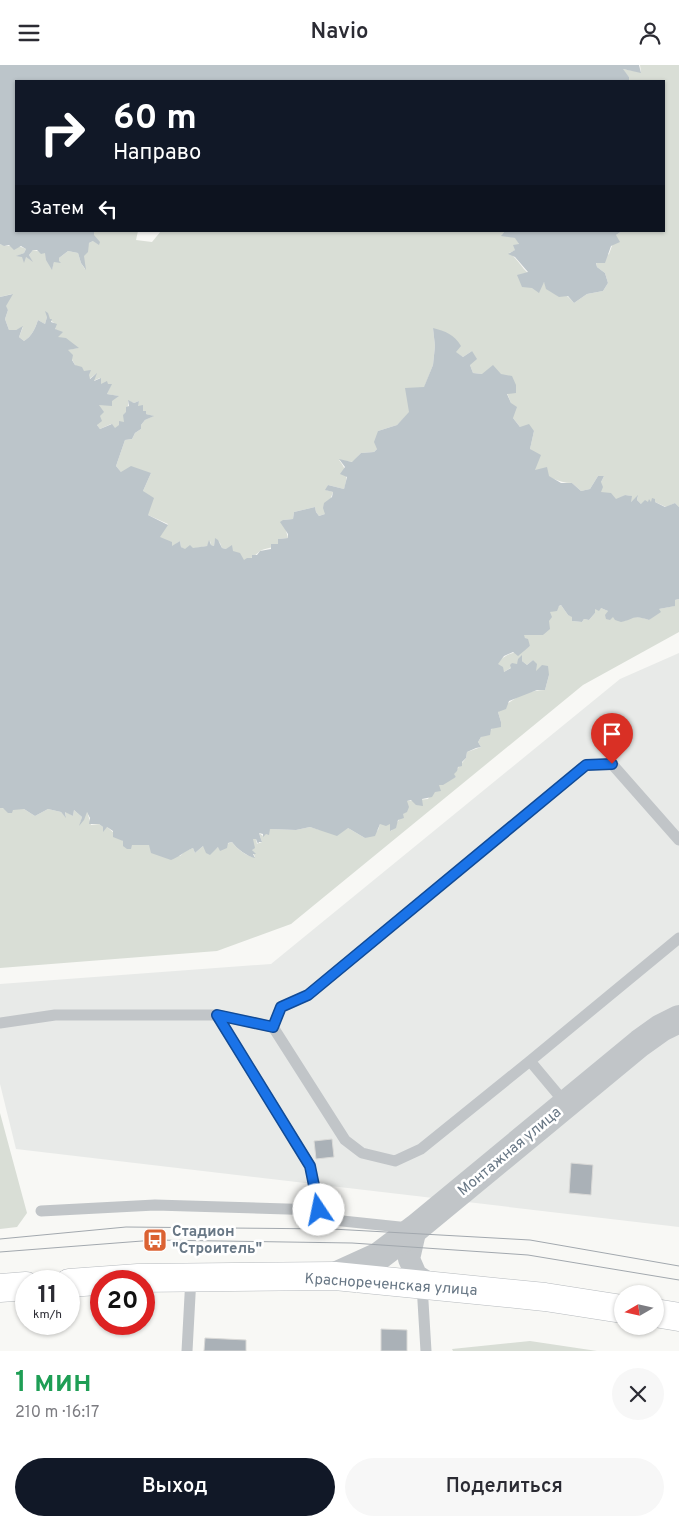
<!DOCTYPE html>
<html lang="ru">
<head>
<meta charset="utf-8">
<style>
	body { margin:0; font-family:Overpass,sans-serif; background:#f7f7f7; color:#2b2b33; height:100vh; display:flex; flex-direction:column; font-size:19px; white-space:nowrap }
	* { box-sizing:border-box; margin:0 }
	p { font-size:16px; color:#7c7c81 }
	.icon { flex:none; width:28px; height:28px; fill:none; stroke:currentColor; stroke-width:2; stroke-linecap:round; stroke-linejoin:round }
	.map { position:relative; height:1286px; overflow:hidden }
	.side { display:flex; flex-direction:column; background:#fff; flex:1 }
	.side>* { flex:none }
	.guide { position:absolute; left:15px; top:15px; width:650px; height:152px; border-radius:0px; box-shadow:0 1px 4px #0004; background:#111827; color:#fff; overflow:hidden }
	.needle { width:32px; rotate:261deg }
	.tools { position:absolute; left:614px; top:1220px; display:grid; gap:10px }
	.tools a { display:grid; place-items:center; width:50px; height:50px; border-radius:50%; background:#fff; box-shadow:0 1px 4px #0004; font-size:25px }
	.speed { position:absolute; left:15px; top:1205px; display:flex; gap:10px; font-size:25px; font-weight:700; text-align:center }
	.speed>* { display:grid; place-content:center; width:65px; height:65px; border-radius:50%; background:#fff; box-shadow:0 1px 4px #0004; line-height:1 }
	.speed small { font-size:12px; font-weight:400 }
	.speed .limit { border:8px solid #d22; background:#fff; color:#111 }
	.pin { position:absolute; display:grid; place-items:center; width:42px; height:42px; color:#fff; margin:-51px -21px; border-radius:50% 50% 50% 0; rotate:-45deg; box-shadow:0 0 5px #0007 }
	.pin .icon { rotate:45deg }
	.me { position:absolute; width:55px; margin:-28px; rotate:349deg; stroke-linejoin:round; filter:drop-shadow(0 0 4px #0008) }
	.turn { display:flex; align-items:center; gap:18px; height:105px; padding:0 15px; font-size:22px }
	.turn .icon { width:65px; height:65px; stroke-width:2.5 }
	.turn b { display:block; font-size:35px; line-height:42px }
	.then { display:flex; align-items:center; height:48px; padding:0 15px; background:#0003; gap:10px; font-size:19px }
	.round { display:grid; place-items:center; flex:none; width:52px; height:52px; border-radius:26px; background:#f7f7f7 }
	.summary { display:flex; align-items:center; justify-content:space-between; height:85px; padding:0 15px }
	h1 { font-size:30px; font-weight:600; line-height:38px; color:#1e9e55 }
	.primary-button { display:flex; gap:10px; margin-top:auto; padding:10px 15px }
	.primary-button a { flex:1; height:58px; border-radius:30px; background:#111827; color:#fff; font-size:20px; font-weight:600; line-height:58px; text-align:center }
	.primary-button a+a { background:#f7f7f7; color:#2b2b33 }
	header { display:flex; justify-content:space-between; align-items:center; height:65px; padding:0 15px; background:#fff; font-size:22px; font-weight:600 }
	.map>svg:first-child { display:block }
	.built { fill:#e8eae8 }
	.green { fill:#d9ded6 }
	.water { fill:#bcc5ca }
	.building { fill:#aab1b7; stroke:#d9d9d7 }
	.lines { fill:none; stroke-linecap:round; stroke-linejoin:round }
	.primary-casing { stroke:#b6babe; stroke-width:29 }
	.service { stroke:#c1c5c8; stroke-width:11 }
	.minor { stroke:#c1c5c8; stroke-width:22 }
	.tertiary { stroke:#c1c5c8; stroke-width:28 }
	.primary { stroke:#fff; stroke-width:28 }
	.tram { stroke:#a2a8ae; stroke-width:1 }
	.route-casing { stroke:#114b97; stroke-width:12 }
	.route { stroke:#1a73e8; stroke-width:9 }
	.labels { text-anchor:middle; stroke-width:5; stroke-linejoin:round; paint-order:stroke }
	.street-label { font-size:15px; fill:#687785; stroke:#fff }
	.poi-label { font-size:15px; font-weight:bold; fill:#687785; stroke:#fff; text-anchor:start }
</style>
</head>
<body>
<header><svg class="icon" aria-label="menu" viewBox="0 0 24 24"><path d="M4 6h16M4 12h16M4 18h16"/></svg>Navio<svg class="icon" aria-label="person" viewBox="0 0 24 24"><circle cx="12" cy="8" r="4"/><path d="M4 21q1-7 8-7t8 7"/></svg></header>
<div class="map">
<svg width="679" height="1286" viewBox="0 0 679 1286">
	<rect width="100%" height="100%" fill="#f8f8f5"/>
	<path class="built" d="M679 588V1162L16 1084 0 1019V919L271 899 620 614Z"/>
	<path class="green" d="M640 0H679V442L675 438 666 442 655 437 641 439 637 435 638 431 631 437V431L625 430 616 435 601 428V417L604 411H598L590 424 581 426 572 418C558 418 547 410 534 405L530 384 534 366 520 362 513 353 511 338 507 328 482 309 473 308 470 300 472 286 463 292 455 287 433 263 435 281 433 300 424 323H406L410 347 397 360 378 366 377 384 374 387 361 388 353 397 339 395C347 405 348 412 344 424L328 420 326 425 333 427 325 449 319 451 316 447 315 442 294 447 293 454 283 455 288 473 278 474V479C272 483 268 483 262 485 256 488 255 493 244 496L226 484 222 483 220 478 215 474 214 481 211 480 210 476 207 481 185 485 181 482 180 476 172 482 159 472 168 459 148 450 143 426 151 408 121 407 116 401 125 375 132 374 135 368 141 364V360L145 355 153 351 146 349 137 341 139 336 134 338 128 336C129 343 125 350 124 357L115 364 111 359 100 364 97 360 100 351 99 340H104L118 331 107 329 111 320 101 319 100 313 93 316 96 309 89 314V310L75 300 67 285 78 283 57 272 54 258 47 252 45 259 38 255C35 264 32 271 24 276L19 272 23 262 16 265H9L5 254 8 245 5 241 12 229 0 232V179C8 183 18 179 26 184L24 188 17 191H25L32 196 29 190 33 185 46 188 52 204 54 197 58 196 59 193 68 186 78 188 81 198 85 204 83 191 89 178 93 176 94 166H138L136 175 152 177 161 166H505L502 170 516 173 519 179 516 185 509 188C517 193 521 202 528 208 542 219 562 223 574 238L587 229 603 226 608 218 605 208 597 202 596 197 609 189 616 170 622 166H664V16H629V12L622 4 641 7Z
		M679 534V567L583 620 291 859 217 886 0 903V743L24 744 35 751 48 744 61 747 66 752 65 746 73 751 74 745 82 752 80 759 87 746 91 760 99 759 103 762V765L106 761 123 776 132 780H149L180 791 185 786 193 783 195 788 203 781 213 786 218 782 232 777C236 783 248 793 255 792L252 785 253 773 256 774 257 779 262 777 259 768 263 771 270 764 296 765 310 762 320 765 348 763 365 773 378 765 380 759H391V766L403 749 407 736 428 734 438 719 456 712 453 709 466 693 467 687 481 682 478 677 481 672 501 657 498 647C511 634 527 625 545 625L549 610 536 607 533 595 527 600 522 596V591L517 599 504 607 497 599C509 584 516 591 530 581L523 570H543L549 556 550 547 561 540 568 550 572 551V556L582 557 584 554 589 555 595 548V544L601 543 608 546 607 549 625 556C633 550 640 552 649 555L659 544 674 541 675 535Z
		M0 1048 27 1148 17 1162 0 1164Z
		M530 1276 597 1286H453L452 1284Z"/>
	<path class="water" d="M0 0H639L641 8 623 4 629 12V16H16V166H94V170L100 177 99 180 93 176 89 178 88 187 84 191 86 205 81 198 78 188 68 186 59 193V196L61 198 54 197 52 205 46 195 45 188 41 189 37 185H33L29 190 33 197 26 192 24 198 22 192 16 191 24 188 26 184 21 181 14 185 9 180 4 181 0 179Z
		M505 166H622L616 170 620 177 611 181 605 198H596L597 202 605 208 608 218 603 226 587 229 574 238 568 231 559 232 546 224 544 217 539 228 532 223 522 222 517 210 528 207 515 192 508 189 515 185 513 180 519 179 515 173 501 171Z
		M13 229 6 241 8 245 5 254 9 265H16L23 261 19 272 24 276C32 271 35 264 38 255L45 259 47 252 45 246 48 248 50 254H52L51 257 57 259 55 264 63 267 58 272 66 273 79 283 68 285 73 290 72 295 75 300 82 302 84 306 91 305 89 310 90 314 97 308 94 316 101 313V319L107 316 108 319H112L107 329 119 331 112 336V341L99 340 104 347 100 351 102 356 97 360 100 364 112 359 115 363 119 360V356L124 357 123 350 126 347V342L129 341 128 335 134 338 139 336 138 341 143 340V346H146V349L154 351 145 355 141 360V364L135 368 132 374 125 375 116 401 121 407 131 401 151 408 143 426 154 433 148 450 168 460 160 472 172 477V481L180 476 181 482 185 484 190 480 193 483 207 481 209 475 211 480 214 481 215 473 218 475 222 483 226 484 232 480 233 486 240 488 244 495 247 493H252V490H257L260 486 271 484V479H278V474L288 473V469L280 457 283 455 293 454 294 447 315 442 316 447 319 451 325 449 323 443 324 438 332 432 333 427 325 425 328 420 344 424 347 412 340 409 345 402 339 394 352 397 361 388 374 387 377 384 374 377 378 366 397 360 409 347 405 323 424 322 433 300 435 281 433 263C445 266 455 270 461 281L456 287 463 292 472 286 477 294 470 300 473 308 482 309 493 300 501 309 512 311 516 320V328L507 329 511 338 517 342 513 353 520 362 529 359 534 366 530 384 541 390 535 405 547 402 549 411 561 418H572L581 426 590 424 598 411H604L601 417 603 422 601 427 611 428 616 434 625 430 632 431 631 437 638 430 637 435 641 439 645 435 648 437 649 434 651 437 652 433 655 434V437L665 442 675 438 679 442V534L675 535V541L659 544 661 547 649 555C632 549 635 554 621 557L615 555 613 552 610 555 606 554 605 550 608 546 601 543 599 546 595 544V548L589 555 584 554 582 557 572 556V552L568 550 561 540 559 541 557 546 550 547 552 552 549 556 550 564 543 570H524L525 573 528 574 530 581 518 591 513 587 504 591 498 599 503 602 504 607 511 603 510 600 512 598 517 599 518 594 522 590V596L527 600 533 595 537 599 536 606 542 600 548 601 549 610 545 625H537L509 636 506 644 498 647 501 657V662L491 664 490 670 481 672 478 677 481 682 476 683 467 687 466 693 462 697V701L458 702 457 706 454 709 456 712 443 720H439L441 726 435 727 432 732 422 734 423 741 416 740 411 735 407 736 409 742 407 747 403 749 404 753 398 755 396 763 390 766V759L386 761 380 759 375 771 365 773 348 763 337 771 310 762 296 765 270 764 269 770 266 769 263 772V769L259 768 262 777H259L258 779 256 774H253L255 783 252 785 256 789H253L255 793C248 792 236 783 232 777L228 778 227 783 220 786 218 782 210 790 206 788 203 781 195 788 193 783C185 786 179 792 171 795L151 788 149 780H132L131 784H127L123 781V776L113 772V766L107 762 103 767V762L99 759H89L90 753 87 747 84 755 79 761 82 752 74 745 73 751 65 747 66 753 61 747 48 744 35 751 24 744 13 745 12 748H8L3 743H0V232Z"/>
	<path class="building" d="M332 1074 334 1092 316 1094 314 1076Z
		M571 1098 593 1100 591 1130 569 1128Z
		M381 1264 407 1265V1286H381Z
		M205 1273 246 1275V1286H204Z"/>
	<g class="lines">
		<g class="primary-casing">
			<path id="primary" d="M69 1218 138 1213 335 1211 545 1232 622 1244
				M0 1223 26 1221
				M655 1248 679 1252"/>
		</g>
		<path class="service" d="M679 775 612 699 586 700 308 930 281 942 273 962 345 1075 362 1088 395 1096 421 1084 530 996 679 873
			M217 950 310 1101 319 1145
			M0 958 55 950H217L273 962
			M530 996 566 1039
			M41 1146 155 1140 319 1145 333 1155 409 1163
			M422 1220 426 1286
			M187 1286 191 1212"/>
		<path class="minor" d="M416 1163 409 1194 416 1210 433 1221"/>
		<path class="tertiary" d="M335 1211 379 1191 416 1163 640 978 661 963 679 954"/>
		<use href="#primary" class="primary"/>
		<path class="tram" d="M0 1174 126 1162 332 1164 530 1175 679 1201
			M0 1187 155 1175 352 1178 528 1190 679 1215"/>
	</g>
	<g class="lines">
		<g class="route-casing">
			<path id="route" d="M319 1145 310 1101 217 950 273 962 281 942 308 930 586 700 612 699"/>
		</g>
		<use href="#route" class="route"/>
	</g>
	<defs>
		<g id="bus-square" transform="scale(1.25)"><rect x="-9" y="-9" width="18" height="18" rx="4" fill="#db6232" stroke="#fff"/><path d="M-5-6H5V4H4V6H2V4H-2V6H-4V4H-5ZM-3.5-4V0h7V-4ZM-3.5 1.2v1.5H-2V1.2ZM2 1.2v1.5H3.5V1.2Z" fill="#fff"/></g>
	</defs>
	<g fill-rule="evenodd">
		<use href="#bus-square" x="155" y="1175"/>
	</g>
	<g class="labels">
		<g class="street-label">
			<text transform="translate(509 1086) rotate(-40)" y="5">Монтажная улица</text>
			<text transform="translate(391 1219) rotate(4)" y="5">Краснореченская улица</text>
		</g>
		<g class="poi-label">
			<text x="172" y="1171">Стадион<tspan x="172" dy="17">"Строитель"</tspan></text>
		</g>
	</g>
</svg>
<div class="tools">
<a><svg class="needle" viewBox="-14 -14 28 28"><path d="M0-13l5 13h-10z" fill="#e53935"/><path d="M0 13l5-13h-10z" fill="#7c7c81"/></svg></a>
</div>
<div class="speed"><div>11<small>km/h</small></div><div class="limit">20</div></div>
<div class="pin" style="left:612px;top:699px;background:#d93025"><svg class="icon" aria-label="arrive" viewBox="0 0 24 24"><path d="M6 21V4h12l-3 4 3 4H6"/></svg></div>
<svg class="me" style="left:319px;top:1145px" viewBox="-20 -20 40 40"><circle r="19" fill="#fff"/><path d="M0-13L10 11 0 6-10 11z" fill="#1a73e8"/></svg>
<div class="guide">
<div class="turn"><svg class="icon" aria-label="right" viewBox="0 0 24 24"><path d="M7 20v-9h11M14 6l5 5-5 5"/></svg><div><b>60 m</b>Направо</div></div>
<div class="then">Затем<svg class="icon" aria-label="left" viewBox="0 0 24 24"><path d="M17 20v-9H6M10 6l-5 5 5 5"/></svg></div>
</div>
</div>
<section class="side">
<div class="summary"><div><h1>1 мин</h1><p>210 m · 16:17</p></div><a class="round"><svg class="icon" aria-label="close" viewBox="0 0 24 24"><path d="M6 6l12 12M18 6L6 18"/></svg></a></div>
<div class="primary-button"><a>Выход</a><a>Поделиться</a></div>
</section>
</body>
</html>
